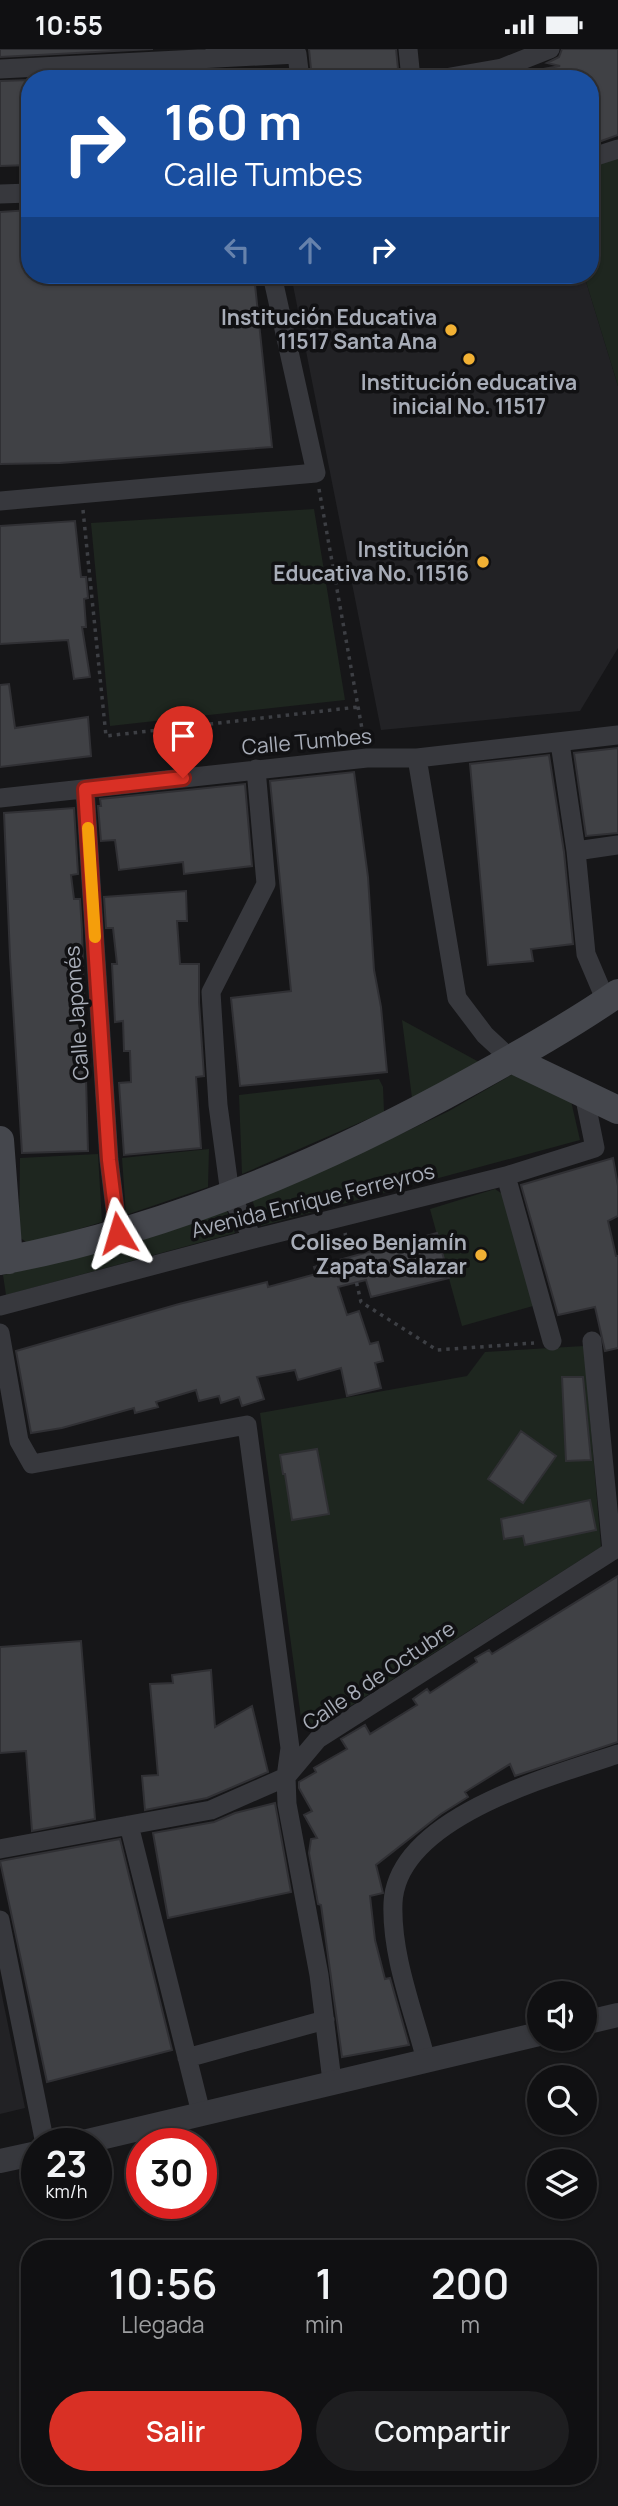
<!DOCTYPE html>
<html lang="es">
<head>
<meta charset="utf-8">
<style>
	body { margin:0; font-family:Manrope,sans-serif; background:#1e1e20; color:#f1f3f6; height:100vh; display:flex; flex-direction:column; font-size:26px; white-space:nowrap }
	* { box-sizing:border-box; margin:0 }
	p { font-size:23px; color:#9c9d9f }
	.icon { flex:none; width:38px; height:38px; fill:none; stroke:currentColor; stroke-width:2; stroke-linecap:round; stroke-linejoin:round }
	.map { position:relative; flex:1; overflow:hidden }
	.side { position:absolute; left:21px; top:2191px; width:576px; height:245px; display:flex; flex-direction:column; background:#101012; border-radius:28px; box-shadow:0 2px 5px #0004,0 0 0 2px #303032 }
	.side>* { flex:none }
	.guide { position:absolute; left:21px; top:21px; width:578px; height:214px; border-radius:28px; box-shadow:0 2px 5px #0004,0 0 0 2px #303032; background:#1a4fa0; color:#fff; overflow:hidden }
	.buttons { position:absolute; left:527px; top:1932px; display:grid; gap:14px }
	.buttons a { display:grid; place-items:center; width:70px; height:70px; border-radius:50%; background:#101012; box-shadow:0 2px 5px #0004,0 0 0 2px #303032; font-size:35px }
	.speed { position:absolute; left:21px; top:2079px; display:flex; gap:14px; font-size:35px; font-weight:700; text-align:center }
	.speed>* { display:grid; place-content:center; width:91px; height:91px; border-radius:50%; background:#101012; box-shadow:0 2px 5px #0004,0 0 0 2px #303032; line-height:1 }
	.speed small { font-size:18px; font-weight:400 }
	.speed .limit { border:10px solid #d22; background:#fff; color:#111 }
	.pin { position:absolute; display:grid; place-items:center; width:60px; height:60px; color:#fff; margin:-72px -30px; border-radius:50% 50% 50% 0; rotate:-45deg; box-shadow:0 0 7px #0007 }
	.pin .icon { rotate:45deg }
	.me { position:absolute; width:77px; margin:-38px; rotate:353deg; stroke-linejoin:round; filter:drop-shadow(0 0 5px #0008) }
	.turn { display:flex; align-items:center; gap:24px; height:147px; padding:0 28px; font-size:32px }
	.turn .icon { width:91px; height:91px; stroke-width:2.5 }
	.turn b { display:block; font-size:49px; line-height:60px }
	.lanes { display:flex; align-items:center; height:66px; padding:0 28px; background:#0003; justify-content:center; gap:35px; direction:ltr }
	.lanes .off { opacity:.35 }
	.eta { display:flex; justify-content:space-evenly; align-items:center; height:119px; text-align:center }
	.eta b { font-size:42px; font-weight:600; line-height:49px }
	.cta { display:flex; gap:14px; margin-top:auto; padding:14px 28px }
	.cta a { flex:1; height:80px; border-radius:42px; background:#d93025; color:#fff; font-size:28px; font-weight:600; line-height:80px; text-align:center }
	.cta a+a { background:#1e1e20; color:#f1f3f6 }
	.status { display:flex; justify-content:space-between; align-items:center; height:49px; padding:0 35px; background:#101012; direction:ltr }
	.status svg { height:19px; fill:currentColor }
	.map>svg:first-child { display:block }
	.built { fill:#222225 }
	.green { fill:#1e261f }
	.building { fill:#404145; stroke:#303034; stroke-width:2 }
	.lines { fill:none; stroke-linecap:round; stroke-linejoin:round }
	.path { stroke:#3d3f44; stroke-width:3.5; stroke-dasharray:3.5 5; stroke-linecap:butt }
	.minor { stroke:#37383d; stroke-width:19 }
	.tertiary { stroke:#37383d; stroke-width:24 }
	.secondary { stroke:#45474d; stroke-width:28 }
	.route-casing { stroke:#8d1f18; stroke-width:18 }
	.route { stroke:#d93025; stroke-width:12 }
	.slow { stroke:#f59e0b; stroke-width:12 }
	.poi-dot { fill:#f2b134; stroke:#111113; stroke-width:2.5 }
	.labels { text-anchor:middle; stroke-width:7; stroke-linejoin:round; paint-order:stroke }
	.poi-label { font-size:21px; font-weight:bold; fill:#a8adb8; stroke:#111113; text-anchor:end }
	.street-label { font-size:21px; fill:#a8adb8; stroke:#111113 }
</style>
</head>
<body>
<div class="status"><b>10:55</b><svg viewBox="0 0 49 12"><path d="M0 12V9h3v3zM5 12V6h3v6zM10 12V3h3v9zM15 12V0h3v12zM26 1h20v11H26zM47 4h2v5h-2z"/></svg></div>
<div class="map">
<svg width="618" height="2457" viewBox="0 0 618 2457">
	<rect width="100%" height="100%" fill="#161618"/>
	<path class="built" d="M291 226H584L618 337V599L580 662 381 681Z
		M0 1937 25 2059 0 2065Z"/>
	<path class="green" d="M618 109V337L584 226H590V118Z
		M314 460 345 651 110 677 91 474Z
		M402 971 479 1013 412 1049Z
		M513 1025 571 1052 580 1091 261 1177 252 1150 382 1094 449 1062Z
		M379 1030 383 1038 384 1063 242 1125 239 1046Z
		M209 1100 208 1138 126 1166 122 1109Z
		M98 1105 102 1173 29 1195 19 1188 20 1109Z
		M495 1140 504 1146 533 1257 462 1277 430 1160Z
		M226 1159 235 1184 6 1246 3 1226 90 1205Z
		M584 1297 601 1498 311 1682 301 1669 260 1364 467 1327 485 1303Z"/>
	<path class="building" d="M0 0H153L0 8Z
		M309 0H396L399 30H312Z
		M562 0H618V86L590 96V30H538L537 21 560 17 547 14 559 8Z
		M205 22 206 30H50Z
		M30 31V116L0 117V32Z
		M30 161V226H254L272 398 60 414 0 415V163Z
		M75 472 81 528H86L88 549 84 550 86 578H82L90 628 74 630 68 591 0 595V477Z
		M9 635 15 679 88 668 91 707 0 718V636Z
		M618 699V784L586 787 574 704Z
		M549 706 564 803 573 895 531 900 533 912 488 916 470 715Z
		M354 723 368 828 374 921 381 958 387 1023 240 1037 231 949 291 942 270 732Z
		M245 735 252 817 184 825 183 813 119 821 115 791 101 792 98 757H101L100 750Z
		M74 759 78 825 71 826 74 850H80L82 881 88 1102 22 1104 10 908 4 764Z
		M186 842 187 872H177L180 915H199V953L204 1027 196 1028 201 1099 124 1106 119 1034 131 1033 130 1002H124L123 972 115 973 112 915H117L113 879H106L104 848Z
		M613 1109 618 1137V1167L608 1172 616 1207H618V1299L605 1302 595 1258 558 1266 521 1136Z
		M437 1184 449 1229 371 1248 366 1231 338 1238 347 1266 359 1262 370 1295 378 1293 383 1312 375 1314 381 1339 347 1347 341 1319 298 1331 295 1321 257 1328 264 1350 242 1357 239 1348 221 1354 219 1347 199 1352 196 1341 156 1353 158 1358 135 1364 134 1359 62 1379 31 1384 16 1302 179 1255 267 1233 268 1238 316 1225 314 1218Z
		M562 1328H583L591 1411 566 1412Z
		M521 1382 556 1407 523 1454 488 1430Z
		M317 1400 329 1465 292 1471 285 1425H283L280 1406Z
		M590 1451 596 1481 525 1496 523 1487 504 1490 501 1470Z
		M618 1527V1693L515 1727 510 1715 465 1743 468 1748 441 1765 376 1816 383 1844 370 1847 375 1891 385 1930 390 1929 409 1996 342 2008 321 1856 318 1855 309 1804 311 1790 317 1789 304 1766 312 1762 299 1739V1733L316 1723 314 1719 347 1700 341 1690 365 1676 370 1685 417 1656 413 1650 427 1640 430 1644 477 1613 475 1609 489 1601 492 1605Z
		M81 1592 95 1770 32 1782 26 1702 0 1704V1598Z
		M211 1621 215 1678 252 1657 268 1723 207 1749 145 1761 142 1727 158 1726 150 1635 173 1634 172 1626Z
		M275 1754 291 1843 168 1869 153 1784 214 1773 235 1764Z
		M120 1790 172 2001 47 2033 0 1812Z"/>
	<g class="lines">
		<path class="path" d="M319 440 364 691
			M83 461 106 687 358 658
			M345 1184 361 1253 437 1301 534 1294"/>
		<path class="minor" d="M215 0 218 30
			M408 0 411 30
			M0 20 297 5 300 30
			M439 30 502 19 550 0
			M590 109 618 100
			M0 145 30 144
			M0 452 316 424 272 226
			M560 694 576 802 586 905 606 952
			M417 709 457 949 485 986 511 1010
			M85 740 109 1111 118 1184
			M0 749 367 709H417L618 686
			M576 802 618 796
			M506 1127 552 1292
			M253 1190 230 1145 218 1056 211 943 266 835 256 720
			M0 1257 253 1190 506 1127 595 1099 584 1045
			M0 1284 19 1392 32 1415 247 1376 290 1699 286 1728 287 1755 319 1926 332 2032
			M592 1292 612 1502
			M129 1776 201 2064
			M0 1800 211 1761 286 1728 318 1690 612 1502
			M0 1871 45 2095
			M187 2009 325 1971
			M426 2011C413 1961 391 1906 393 1854 397 1768 552 1727 618 1705"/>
		<path class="tertiary" d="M584 1974 618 1966
			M75 2095 539 1985
			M0 2112 37 2104"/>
		<path class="secondary" d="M511 1010 618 1061
			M0 1091 9 1211
			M0 1212C166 1182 326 1113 473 1031 522 1004 572 976 618 944"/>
	</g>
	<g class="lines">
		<g class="route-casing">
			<path id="route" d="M118 1184 109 1111 85 740 183 729"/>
		</g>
		<use href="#route" class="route"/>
		<path class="slow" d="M88 779 95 888"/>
	</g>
	<g class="poi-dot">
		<circle cx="451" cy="281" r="7"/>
		<circle cx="469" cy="310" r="7"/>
		<circle cx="483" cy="513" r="7"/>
		<circle cx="481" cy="1206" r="7"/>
	</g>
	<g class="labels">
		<g class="poi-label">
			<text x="437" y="276">Institución Educativa<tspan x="437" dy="24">11517 Santa Ana</tspan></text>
			<text x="469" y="341" text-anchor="middle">Institución educativa<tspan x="469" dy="24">inicial No. 11517</tspan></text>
			<text x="469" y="508">Institución<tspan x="469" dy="24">Educativa No. 11516</tspan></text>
			<text x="467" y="1201">Coliseo Benjamín<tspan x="467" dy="24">Zapata Salazar</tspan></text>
		</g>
		<g class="street-label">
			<text transform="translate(307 693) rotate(-5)" y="7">Calle Tumbes</text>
			<text transform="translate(77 964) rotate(-94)" y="7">Calle Japonés</text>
			<text transform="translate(313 1152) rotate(-14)" y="7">Avenida Enrique Ferreyros</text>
			<text transform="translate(379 1627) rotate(-34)" y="7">Calle 8 de Octubre</text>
		</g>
	</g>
</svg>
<div class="buttons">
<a><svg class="icon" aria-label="sound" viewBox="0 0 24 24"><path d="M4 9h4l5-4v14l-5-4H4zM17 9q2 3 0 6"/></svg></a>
<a><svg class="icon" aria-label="search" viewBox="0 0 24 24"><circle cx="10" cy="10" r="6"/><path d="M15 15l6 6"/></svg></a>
<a><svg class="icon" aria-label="layers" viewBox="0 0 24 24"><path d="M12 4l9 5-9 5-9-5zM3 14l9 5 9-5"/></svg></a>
</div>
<div class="speed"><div>23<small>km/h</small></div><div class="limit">30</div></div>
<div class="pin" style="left:183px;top:729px;background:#d93025"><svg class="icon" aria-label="arrive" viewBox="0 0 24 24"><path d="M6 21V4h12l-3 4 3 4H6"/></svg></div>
<svg class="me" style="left:118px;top:1184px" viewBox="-20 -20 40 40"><path d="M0-17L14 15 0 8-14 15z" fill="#d93025" stroke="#fff" stroke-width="4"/></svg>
<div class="guide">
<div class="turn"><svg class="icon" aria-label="right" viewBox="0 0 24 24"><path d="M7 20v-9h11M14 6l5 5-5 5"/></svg><div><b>160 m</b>Calle Tumbes</div></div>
<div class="lanes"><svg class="icon off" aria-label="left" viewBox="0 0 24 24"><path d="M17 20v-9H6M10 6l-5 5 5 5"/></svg><svg class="icon off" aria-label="ahead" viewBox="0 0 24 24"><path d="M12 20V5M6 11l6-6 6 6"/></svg><svg class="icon" aria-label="right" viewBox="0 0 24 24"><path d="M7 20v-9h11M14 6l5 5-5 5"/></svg></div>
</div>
<section class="side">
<div class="eta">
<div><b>10:56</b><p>Llegada</p></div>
<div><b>1</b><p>min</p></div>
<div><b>200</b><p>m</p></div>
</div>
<div class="cta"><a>Salir</a><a>Compartir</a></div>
</section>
</div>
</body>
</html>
